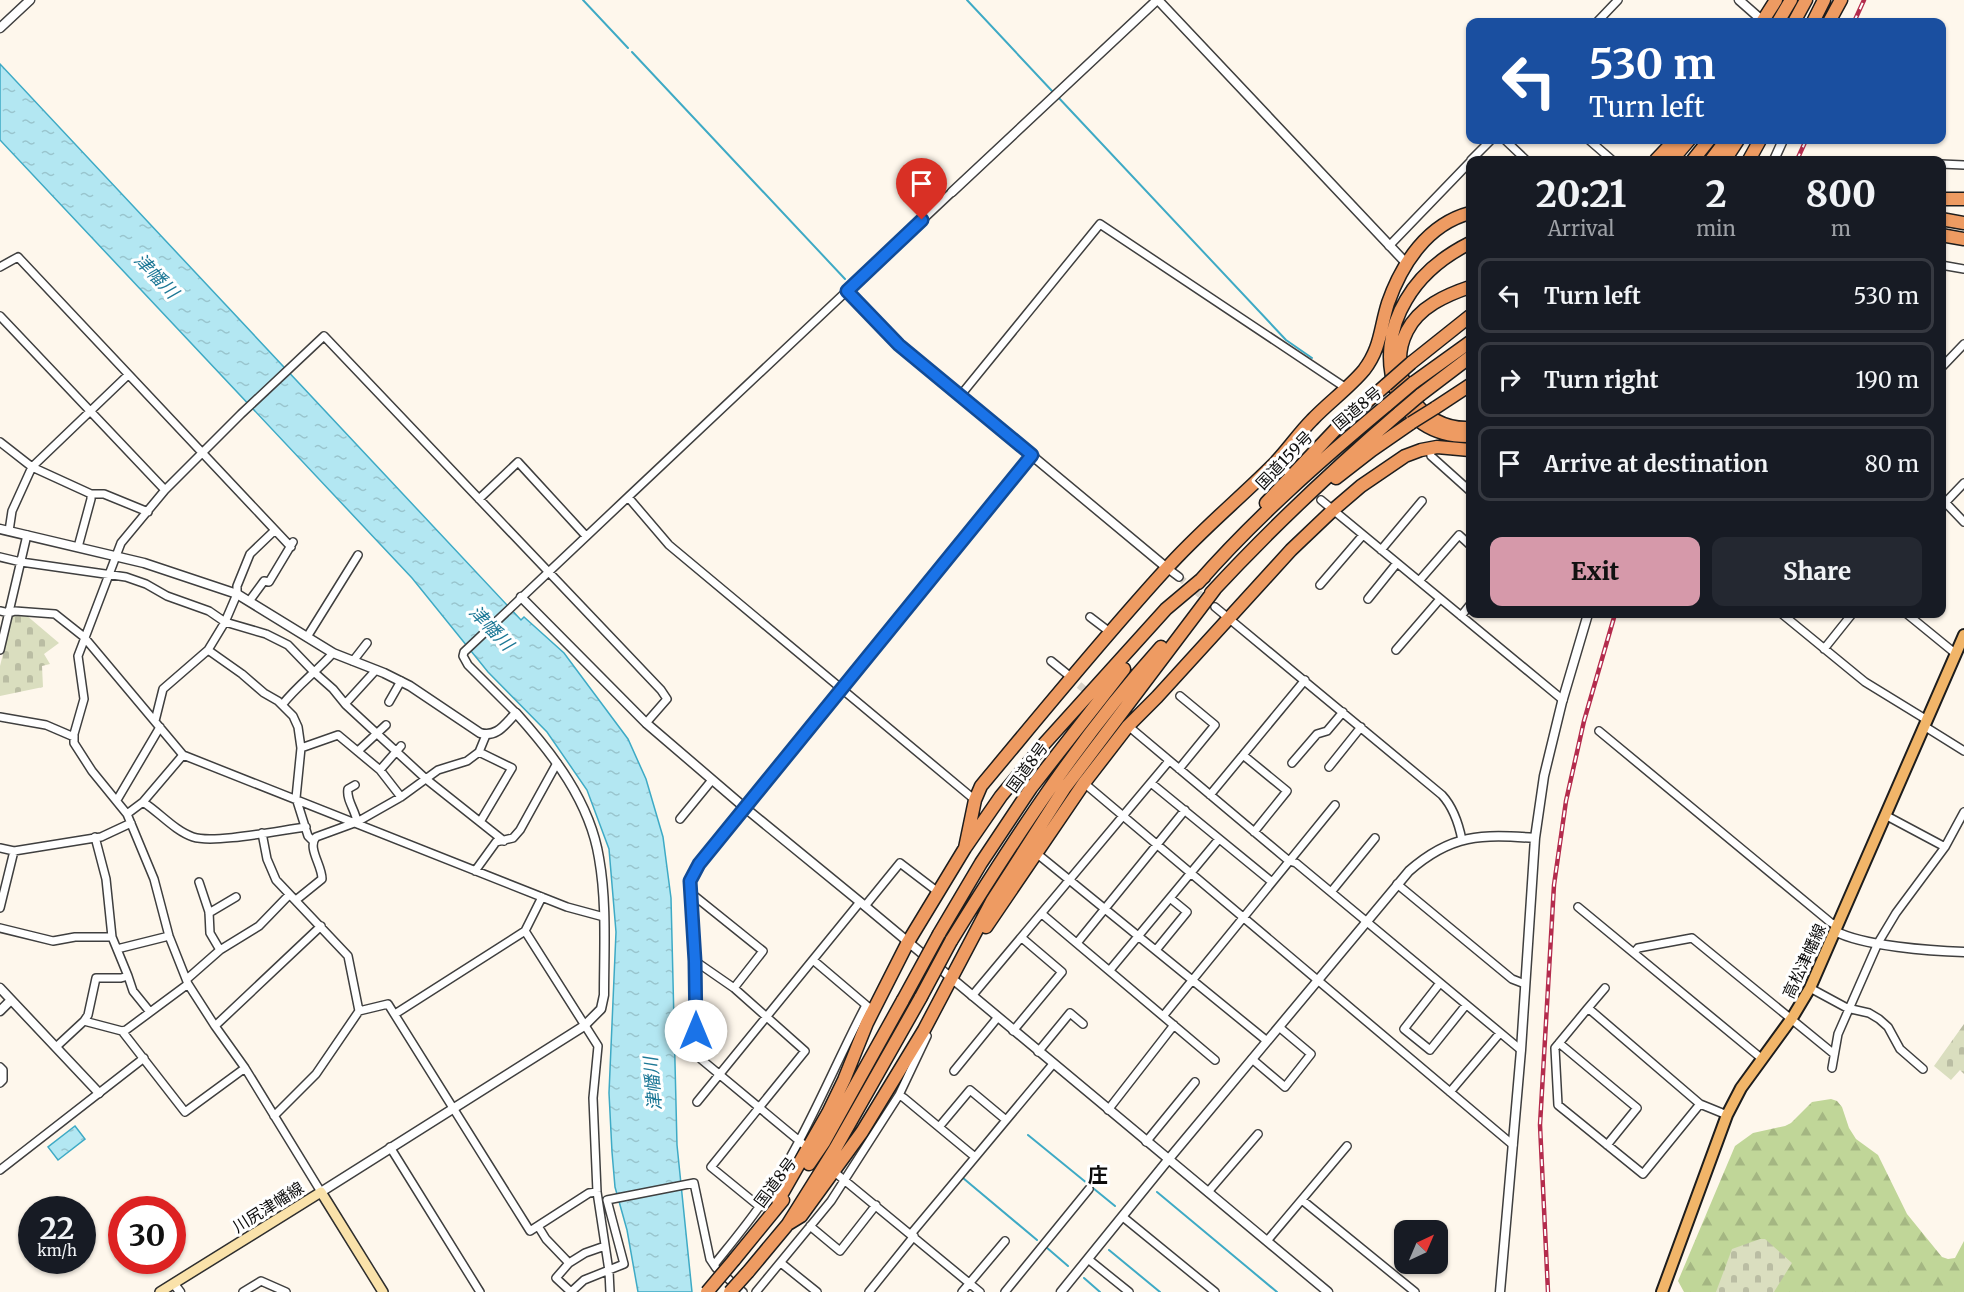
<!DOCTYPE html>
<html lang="en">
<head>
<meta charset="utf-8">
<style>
	body { margin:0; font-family:Merriweather,"Noto Sans JP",serif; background:#242831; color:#f1f3f6; height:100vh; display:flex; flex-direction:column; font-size:22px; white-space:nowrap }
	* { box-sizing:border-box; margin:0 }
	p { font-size:20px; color:#9ea1a6 }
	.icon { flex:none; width:33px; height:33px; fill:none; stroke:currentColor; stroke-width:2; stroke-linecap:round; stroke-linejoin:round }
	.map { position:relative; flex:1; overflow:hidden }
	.drawer { position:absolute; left:1466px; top:156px; width:480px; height:462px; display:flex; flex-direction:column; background:#171b24; border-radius:12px; box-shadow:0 2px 4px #0004 }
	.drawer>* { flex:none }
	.guide { position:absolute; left:1466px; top:18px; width:480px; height:126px; border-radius:12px; box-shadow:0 2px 4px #0004; background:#1a4fa0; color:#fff; overflow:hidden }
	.needle { width:39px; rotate:44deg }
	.fabs { position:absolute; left:1394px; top:1220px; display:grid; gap:12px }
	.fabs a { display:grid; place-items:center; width:54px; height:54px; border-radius:12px; background:#171b24; box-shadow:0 2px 4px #0004; font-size:30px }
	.speed { position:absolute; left:18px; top:1196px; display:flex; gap:12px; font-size:30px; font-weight:700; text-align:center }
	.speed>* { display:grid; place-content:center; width:78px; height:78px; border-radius:50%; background:#171b24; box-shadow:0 2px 4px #0004; line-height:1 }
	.speed small { font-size:15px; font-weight:400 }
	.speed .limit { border:9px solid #d22; background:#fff; color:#111 }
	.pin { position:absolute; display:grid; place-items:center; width:51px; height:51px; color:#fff; margin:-62px -26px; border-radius:50% 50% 50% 0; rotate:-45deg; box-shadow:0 0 6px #0007 }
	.pin .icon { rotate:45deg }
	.me { position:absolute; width:66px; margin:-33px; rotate:0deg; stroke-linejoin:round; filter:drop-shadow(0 0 4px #0008) }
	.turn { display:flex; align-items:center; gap:21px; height:126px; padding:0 24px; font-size:27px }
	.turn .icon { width:78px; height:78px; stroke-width:2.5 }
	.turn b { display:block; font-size:42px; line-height:51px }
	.eta { display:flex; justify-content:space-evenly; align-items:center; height:102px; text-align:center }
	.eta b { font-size:36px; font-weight:800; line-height:42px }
	.action { display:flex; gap:12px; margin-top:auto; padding:12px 24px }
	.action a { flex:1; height:69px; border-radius:12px; background:#d699aa; color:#111; font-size:24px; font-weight:800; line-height:69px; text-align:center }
	.action a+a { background:#242831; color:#f1f3f6 }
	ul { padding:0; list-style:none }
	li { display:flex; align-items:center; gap:18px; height:75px; margin:0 12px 9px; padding:0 12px; border:3px solid #363941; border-radius:12px }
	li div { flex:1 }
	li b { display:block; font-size:22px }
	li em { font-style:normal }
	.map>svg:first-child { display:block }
	.forest { fill:url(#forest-firs) }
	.cemetery { fill:url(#cemetery-stones) }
	.water { fill:url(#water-ripples); stroke:#3eaac5; stroke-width:1.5 }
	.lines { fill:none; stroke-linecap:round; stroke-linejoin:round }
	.stream { stroke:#3eaac5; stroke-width:2 }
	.minor-tunnel { stroke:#dad4ca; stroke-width:7; stroke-dasharray:7 3.5; stroke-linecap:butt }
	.minor-casing { stroke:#3f3f3f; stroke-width:10 }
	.tertiary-casing { stroke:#3f3f3f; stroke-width:11 }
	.secondary-casing { stroke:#2e2e2e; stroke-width:12 }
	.primary-casing { stroke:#1d1d1d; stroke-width:14 }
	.trunk-casing { stroke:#1d1d1d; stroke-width:15 }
	.minor { stroke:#fff; stroke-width:7 }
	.tertiary { stroke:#fff; stroke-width:8 }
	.secondary { stroke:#fae2aa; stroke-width:9 }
	.primary { stroke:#f1b569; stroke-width:10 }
	.trunk { stroke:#ee9b62; stroke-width:12 }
	.rail-casing { stroke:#b42c4d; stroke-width:4.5 }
	.rail { stroke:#fff; stroke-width:2; stroke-dasharray:7; stroke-linecap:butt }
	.trunk-bridge-casing { stroke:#1d1d1d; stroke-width:15; stroke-linecap:butt }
	.trunk-bridge { stroke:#ee9b62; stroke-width:12 }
	.route-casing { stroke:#114b97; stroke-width:15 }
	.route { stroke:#1a73e8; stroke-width:10 }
	.labels { text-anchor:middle; stroke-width:6; stroke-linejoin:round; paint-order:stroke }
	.street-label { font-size:16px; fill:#0c0c0c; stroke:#fff }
	.water-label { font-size:18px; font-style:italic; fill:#1d7896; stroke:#fff }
	.quarter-label { font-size:20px; font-weight:bold; fill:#0c0c0c; stroke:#fff }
</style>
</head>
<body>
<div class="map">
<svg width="1964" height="1292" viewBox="0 0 1964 1292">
	<defs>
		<pattern id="forest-firs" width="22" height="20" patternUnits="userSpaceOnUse" patternTransform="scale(1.5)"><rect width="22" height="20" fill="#c0d698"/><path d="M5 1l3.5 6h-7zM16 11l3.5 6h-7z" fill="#a4b682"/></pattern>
		<pattern id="cemetery-stones" width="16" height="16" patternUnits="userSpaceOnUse" patternTransform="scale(1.5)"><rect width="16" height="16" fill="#dadebf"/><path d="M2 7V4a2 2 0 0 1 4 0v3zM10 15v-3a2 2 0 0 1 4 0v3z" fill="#babda3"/></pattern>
		<pattern id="water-ripples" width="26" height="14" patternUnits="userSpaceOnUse" patternTransform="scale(1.5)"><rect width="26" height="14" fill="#b3e7f2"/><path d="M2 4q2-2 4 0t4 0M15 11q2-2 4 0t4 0" fill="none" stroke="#99c5ce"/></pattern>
	</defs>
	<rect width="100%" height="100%" fill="#fef7ec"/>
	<path class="forest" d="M1831 1099 1837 1101 1842 1107 1849 1128 1856 1139 1878 1155 1907 1214 1942 1257 1948 1259 1955 1258 1964 1241V1292H1684L1678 1281 1735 1146 1753 1133 1785 1126 1791 1123 1812 1102Z"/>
	<path class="cemetery" d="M13 614 26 615 59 643 44 654 50 664 42 666 43 687 0 696V666Z
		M1964 1024V1074L1960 1070 1951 1080 1934 1066Z
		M1760 1239H1765L1792 1263 1774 1292H1716L1732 1249Z"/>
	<path class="water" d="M0 64 521 620 524 617 564 653 628 739 646 779 663 837 671 898 677 1145 692 1292H638L627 1230 615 1187 612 1152 609 1093 616 932 609 849 587 790 547 732 488 672 412 578 0 140Z
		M75 1126 85 1139 58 1160 48 1147Z"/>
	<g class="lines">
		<path class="stream" d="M583 0 628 48
			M967 0 1053 92
			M632 52 845 279
			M1057 96 1286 340 1312 358
			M1028 1135 1115 1206
			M963 1178 1037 1240
			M1157 1192 1277 1292
			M1046 1247 1068 1266
			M1109 1250 1160 1292
			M1084 1278 1100 1292"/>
		<path class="minor-tunnel" d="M1179 577 1209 602
			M1079 685 1091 695"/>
		<g class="minor-casing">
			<path id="minor" d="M1597 22 1618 0
				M1505 140 1526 160
				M1589 140 1612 160
				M1471 160 1491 140
				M1941 164 1964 165
				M1389 246 1470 162
				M1941 265 1964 269
				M0 267 18 257 291 547
				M0 316 165 490
				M1941 368 1964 344
				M960 396 1100 224 1346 388
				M0 442 32 467 91 494V499L78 547
				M1430 448 1431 456 1470 491
				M1276 462 1287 471
				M91 494H104L148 512
				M628 497 952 192
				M1941 498 1964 522
				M479 499 518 462 586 536
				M1321 500 1563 700
				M1941 507 1964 483
				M9 531 12 511 32 467 128 375
				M1381 550 1422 501
				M0 557 21 562 126 577 146 584 167 596 209 611 225 622 266 634 288 645 315 673 333 689 346 705 426 779 504 841
				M1167 568 1179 577
				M1419 581 1459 535 1470 545
				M1320 585 1363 535
				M1368 599 1397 563
				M250 600 264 581 269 582 293 542
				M1215 607 1442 795C1453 807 1459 825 1462 840
				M0 611 9 613 15 611 55 614 84 637 183 755 567 907 604 917
				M1782 614 1865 682 1927 720
				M1907 614 1956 654
				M1461 616 1470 605
				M1090 617 1111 633
				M307 637 358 555
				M1824 649 1852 614
				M0 650 27 535
				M208 650 242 674 264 693 278 701 293 716 298 727 301 748 296 798 308 836 313 841
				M1396 650 1440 599
				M353 661 367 643
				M1051 661 1072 678
				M389 702 401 681
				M345 704 376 670
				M282 705C297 686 317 671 333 653
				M516 713 468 665 463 656 464 652 628 497 669 545 975 800
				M0 717 46 725 74 737
				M155 721 163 689 208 650 225 622 237 594V586L250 554 274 531
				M1127 725 1289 861 1296 863 1521 1050
				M1924 726 1964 751
				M1599 731 1830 922 1837 926
				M301 748 338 735 380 770 401 797
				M358 751 386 725
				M479 752 512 768 480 822
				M1243 755 1287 791 1254 832
				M1292 763 1317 734 1327 731 1343 712
				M1329 767 1361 727
				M1179 769 1215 725 1180 696
				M380 770 401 746
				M1084 783 1513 1145
				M1151 783 1272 882
				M355 785 348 789C346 800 356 811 357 822
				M1210 795 1305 680
				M117 800 160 727
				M143 802 183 755
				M127 814 143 802C160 813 175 831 193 837 214 844 281 830 306 827
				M1885 815 1945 847
				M680 819 712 780
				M262 833 267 859 276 880 348 956 359 1011 316 1074 274 1116
				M0 848 14 851 101 837 131 823
				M1035 852 1267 1041
				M475 871 496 842 513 838 520 830 557 763
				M199 882 209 912 210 933 220 950
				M1397 884 1512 979 1525 984
				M1331 892 1375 838
				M692 894 763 951 734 988
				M542 897 525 931 598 1046 593 1098 597 1192 609 1271 610 1292
				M296 900 322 879C322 865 307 848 316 837L357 822 401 797 438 770 467 761 479 752 486 735
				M865 906 900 863 938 892
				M1578 907 1761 1058
				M0 908 14 851
				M209 913 236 897
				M1042 914 1215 1060
				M0 928 53 941 75 937H112
				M1077 943 1185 810
				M117 949 169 936
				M1156 950 1187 912 1170 898
				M1634 953 1638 948 1692 938 1834 1054
				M813 960 866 1005
				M695 961 734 988 805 1051 711 1167 760 1207
				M1110 970 1219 839
				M128 976 133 991 150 1012
				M187 979 220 950 259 926 289 895
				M1440 983 1404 1029 1430 1050 1466 1005
				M1810 988 1847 1008 1869 1013 1879 1019 1888 1027 1900 1049 1923 1069
				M972 996 1169 761
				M1588 1008 1605 988
				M359 1011 388 1004 530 1231 589 1193 597 1192
				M395 1014 525 931
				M1164 1015 1335 805
				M84 1021 122 1031 185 1112 245 1068
				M215 1026 321 926
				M122 1031 126 1030 188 984
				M1013 1031 1062 972 1022 938
				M1559 1043 1637 1108 1607 1145
				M56 1047 84 1021 88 1015 96 978H121L128 976 112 937 106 879 95 837
				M1038 1052 1070 1013 1083 1024
				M1252 1059 1285 1087 1311 1054 1279 1027
				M0 1067 3 1070V1080L0 1083
				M1832 1068 1838 1034 1878 943 1896 913 1945 847 1964 812
				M954 1071 998 1017
				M1450 1092 1500 1033
				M899 1095 904 1098 975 1157
				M697 1102 860 902
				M1700 1104 1643 1174 1558 1105 1555 1048 1588 1008 1700 1104 1727 1115
				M1108 1110 1174 1025
				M939 1127 970 1090 1006 1120
				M1146 1142 1195 1082
				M803 1144 696 1055 695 961 690 881 699 864 744 807 1032 455
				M390 1147 480 1292
				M0 1170 144 1058
				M838 1175 980 1292
				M321 1192 245 1068 215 1026 188 984 169 936 154 879 127 814 92 771 74 743V734L84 699 78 656 121 543 165 490 241 414 324 336 661 690 667 699 646 723
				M1208 1192 1258 1134
				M1302 1200 1415 1292
				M1123 1217 1215 1292
				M538 1226 546 1239 569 1263 556 1278 571 1292
				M810 1226 840 1251 876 1205
				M911 1234 1053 1064
				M1267 1241 1347 1146
				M1088 1259 1129 1292
				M569 1263 585 1253 605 1246
				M781 1263 817 1292
				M714 1265C729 1246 745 1227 759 1207 803 1145 831 1072 866 1005L873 1010
				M243 1292 261 1281 286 1292
				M571 1292 584 1280 624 1264 607 1200 694 1183 710 1259 716 1268 743 1292
				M756 1292 831 1201 899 1095 927 1036
				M869 1292 914 1236
				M962 1292 1005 1241
				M1005 1292 1089 1189"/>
		</g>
		<g class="tertiary-casing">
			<path id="tertiary" d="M1158 0 1407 264
				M1739 0 1764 22
				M0 28 30 0
				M1774 160 1783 140
				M952 192 1157 0
				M847 291 899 345 1167 568
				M0 529 144 563 237 594 333 653 384 673 410 686 480 733C497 738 505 724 516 713 553 754 590 802 599 858 607 903 604 950 604 995L601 1009 584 1026 321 1192
				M521 597 646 723 744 807 865 906 1328 1292
				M1835 931C1862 946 1932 951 1964 952
				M0 988 99 1093
				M0 1011 11 1000
				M174 1284 180 1292
				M1061 1292 1168 1160 1409 871C1451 834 1481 834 1535 838
				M1500 1292 1521 1050 1535 838 1544 776 1562 702 1588 614"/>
		</g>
		<g class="secondary-casing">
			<path id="secondary" d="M160 1292 321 1192 383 1292"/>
		</g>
		<g class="primary-casing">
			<path id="primary" d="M1662 1292 1727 1115 1741 1088 1792 1018 1810 988 1964 635"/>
		</g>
		<g class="trunk-casing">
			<path id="trunk" d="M1762 22 1776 0
				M1778 22 1791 0
				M1794 22 1806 0
				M1813 22 1824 0
				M1829 22 1841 0
				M1656 160 1675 140
				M1672 160 1689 140
				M1693 160 1709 140
				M1711 160 1726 140
				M1725 160 1738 140
				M1749 160 1760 140
				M1941 199H1964
				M1941 219 1964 223
				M1941 235 1964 239
				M1470 243C1444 256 1421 274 1406 300 1371 358 1394 438 1470 436
				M1470 287C1446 295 1419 307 1407 331 1384 376 1420 431 1470 428
				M1411 363 1470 316
				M1413 383 1470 342
				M1420 395 1470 357
				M1435 408 1470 385
				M1336 478 1372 450 1411 423
				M1266 503 1337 428 1386 385
				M1198 583C1255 518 1321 460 1387 405
				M1211 593C1271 528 1334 469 1400 412
				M965 848 975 800 981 786C1042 713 1102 639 1166 569 1199 532 1238 500 1273 465 1287 451 1298 434 1312 420 1328 403 1349 388 1364 370 1381 348 1380 328 1388 303 1402 263 1428 224 1470 213
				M986 927 1084 783 1128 726 1157 697 1291 550 1333 510 1361 486 1405 456 1421 450 1437 447 1470 450
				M939 934 981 863 1031 788 1124 669
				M951 941C1014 839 1080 737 1161 647
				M809 1164 824 1142 903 1000
				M778 1206 780 1197 828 1113 844 1080 867 1023 908 942 965 848 1001 796 1044 744 1166 609 1204 577
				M788 1224 801 1216 862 1132 924 1030 992 901 1064 789 1215 589
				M734 1260 783 1200
				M748 1272 788 1224 835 1149 921 997"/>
		</g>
		<use href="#minor" class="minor"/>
		<use href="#tertiary" class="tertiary"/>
		<use href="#secondary" class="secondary"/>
		<use href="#primary" class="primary"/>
		<use href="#trunk" class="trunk"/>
		<g class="rail-casing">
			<path id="rail" d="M1854 22 1864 0
				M1797 160 1806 140
				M1548 1292 1540 1125 1554 885 1566 801 1584 721 1615 614"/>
		</g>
		<use href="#rail" class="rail"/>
		<g class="trunk-bridge-casing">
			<path id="trunk-bridge" d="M1386 385 1411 363
				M1387 405 1413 383
				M1400 412 1420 395
				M1411 423 1435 408
				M921 997 951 941
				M903 1000 939 934
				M707 1292 734 1260
				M730 1292 748 1272"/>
		</g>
		<use href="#trunk-bridge" class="trunk-bridge"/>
	</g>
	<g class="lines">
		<g class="route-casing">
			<path id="route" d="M696 1031 695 961 690 881 699 864 1032 455 899 345 847 291 922 220"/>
		</g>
		<use href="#route" class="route"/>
	</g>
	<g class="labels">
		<g class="street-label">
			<text transform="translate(1357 408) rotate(-40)" y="6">国道8号</text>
			<text transform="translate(1284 460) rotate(-46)" y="6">国道159号</text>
			<text transform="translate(1027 767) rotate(-54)" y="6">国道8号</text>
			<text transform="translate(1804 961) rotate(-65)" y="6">高松津幡線</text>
			<text transform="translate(775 1182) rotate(-53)" y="6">国道8号</text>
			<text transform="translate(268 1207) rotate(-32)" y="6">川尻津幡線</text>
		</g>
		<g class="water-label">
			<text transform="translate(156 276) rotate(46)" y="6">津幡川</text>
			<text transform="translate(491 628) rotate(46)" y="6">津幡川</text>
			<text transform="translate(653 1084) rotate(-95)" y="6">津幡川</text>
		</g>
		<g class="quarter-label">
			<text x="1098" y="1182">庄</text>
		</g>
	</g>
</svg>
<div class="fabs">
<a><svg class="needle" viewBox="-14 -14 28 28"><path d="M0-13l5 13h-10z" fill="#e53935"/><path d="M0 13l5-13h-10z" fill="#9ea1a6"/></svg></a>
</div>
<div class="speed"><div>22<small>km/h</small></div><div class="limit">30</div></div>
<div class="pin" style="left:922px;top:220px;background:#d93025"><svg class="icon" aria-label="arrive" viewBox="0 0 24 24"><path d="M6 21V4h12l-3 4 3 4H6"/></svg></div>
<svg class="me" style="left:696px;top:1031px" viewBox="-20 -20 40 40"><circle r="19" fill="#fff"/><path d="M0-13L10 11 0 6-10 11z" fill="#1a73e8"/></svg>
<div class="guide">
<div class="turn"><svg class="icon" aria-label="left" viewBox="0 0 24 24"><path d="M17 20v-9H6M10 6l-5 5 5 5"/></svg><div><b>530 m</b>Turn left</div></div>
</div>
<section class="drawer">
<div class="eta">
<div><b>20:21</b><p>Arrival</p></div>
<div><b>2</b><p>min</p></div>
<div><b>800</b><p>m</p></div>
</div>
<ul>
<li><svg class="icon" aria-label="left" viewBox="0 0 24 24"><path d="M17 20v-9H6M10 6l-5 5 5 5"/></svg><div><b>Turn left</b></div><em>530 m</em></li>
<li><svg class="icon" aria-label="right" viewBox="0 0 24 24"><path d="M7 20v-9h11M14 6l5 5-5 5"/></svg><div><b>Turn right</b></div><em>190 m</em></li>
<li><svg class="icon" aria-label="arrive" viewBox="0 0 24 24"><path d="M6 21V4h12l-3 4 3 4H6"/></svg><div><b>Arrive at destination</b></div><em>80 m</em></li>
</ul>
<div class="action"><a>Exit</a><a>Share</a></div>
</section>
</div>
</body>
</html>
